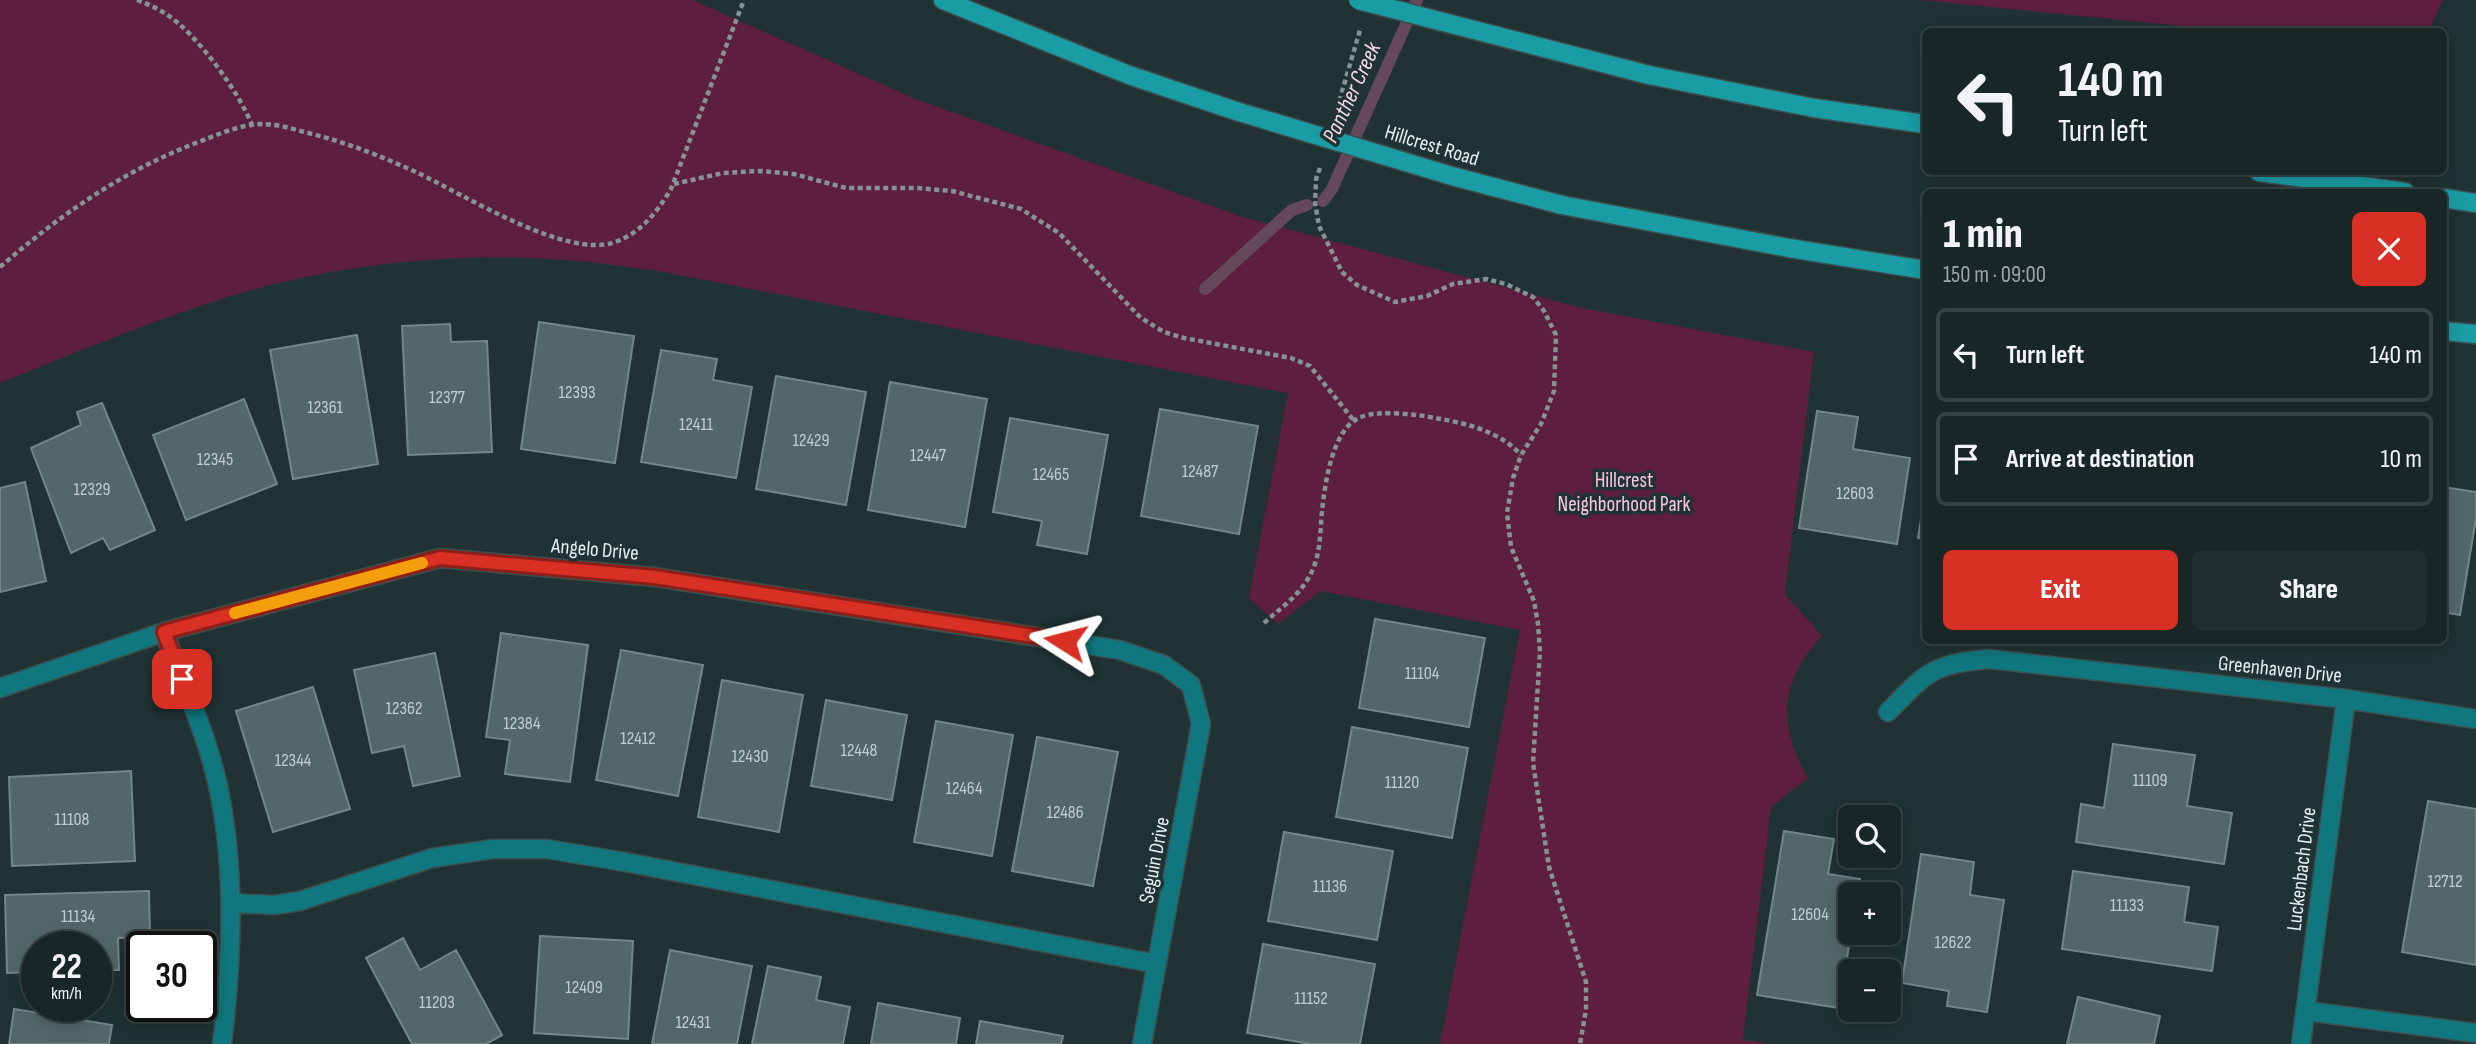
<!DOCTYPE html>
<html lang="en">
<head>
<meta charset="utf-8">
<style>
	body { margin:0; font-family:"Sofia Sans Condensed",sans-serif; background:#212e2e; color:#f1f3f6; height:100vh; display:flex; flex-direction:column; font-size:26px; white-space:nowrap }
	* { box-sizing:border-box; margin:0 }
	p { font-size:23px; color:#9fa5a7 }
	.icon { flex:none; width:38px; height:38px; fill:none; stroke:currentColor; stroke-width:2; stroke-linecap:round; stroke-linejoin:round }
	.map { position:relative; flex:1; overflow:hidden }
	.drawer { position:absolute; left:1922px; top:189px; width:525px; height:455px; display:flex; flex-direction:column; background:#182626; border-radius:10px; box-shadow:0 4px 18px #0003,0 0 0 2px #364343 }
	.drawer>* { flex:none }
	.top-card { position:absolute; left:1922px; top:28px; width:525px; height:147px; border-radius:10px; box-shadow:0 4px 18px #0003,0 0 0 2px #364343; background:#182626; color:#f1f3f6; overflow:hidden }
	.buttons { position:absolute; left:1838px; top:805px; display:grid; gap:14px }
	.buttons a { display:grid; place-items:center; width:63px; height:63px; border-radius:10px; background:#182626; box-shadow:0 4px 18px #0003,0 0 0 2px #364343; font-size:35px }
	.speed { position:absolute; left:21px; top:931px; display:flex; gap:14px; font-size:35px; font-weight:700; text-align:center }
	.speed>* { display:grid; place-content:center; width:91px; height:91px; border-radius:50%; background:#182626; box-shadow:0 4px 18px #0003,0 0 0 2px #364343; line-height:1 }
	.speed small { font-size:18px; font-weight:400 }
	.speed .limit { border:4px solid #111; border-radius:10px; background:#fff; color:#111 }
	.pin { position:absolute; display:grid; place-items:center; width:60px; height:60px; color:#fff; margin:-30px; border-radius:14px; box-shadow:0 4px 10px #0006 }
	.me { position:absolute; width:77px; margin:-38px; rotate:279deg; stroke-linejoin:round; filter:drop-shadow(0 0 5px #0008) }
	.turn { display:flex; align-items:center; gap:24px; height:147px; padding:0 21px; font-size:32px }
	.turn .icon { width:91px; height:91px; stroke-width:2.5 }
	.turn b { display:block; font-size:49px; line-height:60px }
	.round { display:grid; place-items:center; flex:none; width:74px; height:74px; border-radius:10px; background:#212e2e }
	.head { display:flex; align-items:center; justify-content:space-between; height:119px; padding:0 21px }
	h1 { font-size:42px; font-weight:800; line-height:52px }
	.primary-button { display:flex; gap:14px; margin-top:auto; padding:14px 21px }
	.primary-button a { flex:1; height:80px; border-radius:10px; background:#d93025; color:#fff; font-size:28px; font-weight:800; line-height:80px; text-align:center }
	.primary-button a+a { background:#212e2e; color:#f1f3f6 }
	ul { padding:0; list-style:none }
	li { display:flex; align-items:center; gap:21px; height:94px; margin:0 14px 10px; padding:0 7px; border:4px solid #364343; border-radius:10px }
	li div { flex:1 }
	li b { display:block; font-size:26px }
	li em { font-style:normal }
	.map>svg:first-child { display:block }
	.green { fill:#5d1e40 }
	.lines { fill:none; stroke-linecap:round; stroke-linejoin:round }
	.stream { stroke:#65495b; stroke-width:12 }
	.building { fill:#546768; stroke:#738788; stroke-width:2 }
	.service-casing { stroke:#3c4d4e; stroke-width:21 }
	.minor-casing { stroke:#3c4d4e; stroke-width:21 }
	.secondary-casing { stroke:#3c4d4e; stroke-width:21 }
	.path { stroke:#859394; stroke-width:4.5; stroke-dasharray:5 3.5; stroke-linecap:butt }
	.service { stroke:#10777e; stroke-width:18 }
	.minor { stroke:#10777e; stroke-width:18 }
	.secondary { stroke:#1a9ca5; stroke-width:18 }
	.secondary-bridge-casing { stroke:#3c4d4e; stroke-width:21; stroke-linecap:butt }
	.secondary-bridge { stroke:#1a9ca5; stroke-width:18 }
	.route-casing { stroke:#8d1f18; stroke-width:18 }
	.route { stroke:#d93025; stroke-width:12 }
	.slow { stroke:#f59e0b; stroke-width:12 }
	.labels { text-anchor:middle; stroke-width:7; stroke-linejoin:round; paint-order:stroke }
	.number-label { font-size:18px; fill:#c1cecf }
	.street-label { font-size:21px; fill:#e5f0f1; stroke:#203233 }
	.park-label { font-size:21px; fill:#f9c6dc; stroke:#203233 }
	.water-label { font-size:23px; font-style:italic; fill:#f5dbe6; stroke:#203233 }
</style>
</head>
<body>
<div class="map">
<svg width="2476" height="1044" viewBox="0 0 2476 1044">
	<rect width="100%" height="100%" fill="#203233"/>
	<path class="green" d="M0 0H693L913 98 1243 217 1582 308 1814 352 1785 594 1822 636C1779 681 1778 726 1808 778L1771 807 1743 1040 1772 1044H1440L1520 630 1321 591 1278 624 1249 598 1288 393 653 270C625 267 597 262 569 260 454 251 327 265 218 300 144 324 72 354 0 383Z
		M1922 0H2443L2429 31H2232Z"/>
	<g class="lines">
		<path class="stream" d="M1323 201 1332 189 1417 0
			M1205 289 1292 210 1307 205"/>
	</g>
	<path class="building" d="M539 322 634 336 615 463 521 449Z
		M450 324 451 342 487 341 492 452 408 455 402 326Z
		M357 335 378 464 293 479 270 350Z
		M661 350 717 359 713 380 752 387 736 478 641 462Z
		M776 376 866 392 846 505 756 489Z
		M890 382 987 399 965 527 868 510Z
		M244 399 277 484 186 520 153 435Z
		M102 403 155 530 110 550 103 538 71 553 31 448 81 425 77 412Z
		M1160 409 1258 426 1239 534 1141 516Z
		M1817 411 1858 417 1853 449 1910 458 1897 544 1799 528Z
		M1010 418 1108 435 1087 554 1037 545 1042 521 993 512Z
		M25 482 46 581 0 592V488Z
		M2443 487 2476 492V518L2460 615 2443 612Z
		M1925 495V539L1918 538Z
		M1375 619 1485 638 1469 727 1359 708Z
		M501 633 588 645 570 782 505 774 510 740 486 737Z
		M621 650 703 665 678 796 596 780Z
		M435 653 460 776 413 786 404 746 372 753 354 670Z
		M722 680 803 695 779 832 698 817Z
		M313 687 350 809 273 832 236 711Z
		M826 700 907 715 892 800 811 786Z
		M936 721 1013 735 992 856 914 842Z
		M1352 727 1468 748 1452 838 1336 817Z
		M1037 737 1118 752 1093 886 1012 871Z
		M2113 744 2195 755 2187 806 2232 813 2224 864 2076 842 2081 804 2104 808Z
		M131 771 135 861 12 866 9 777Z
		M2428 801 2476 809V965L2402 952Z
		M1784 831 1834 839 1828 874 1860 879 1858 894H1850L1851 933 1839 1008 1757 995Z
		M1284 832 1393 851 1377 940 1268 921Z
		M1921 854 1974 862 1970 895 2004 900 1987 1012 1947 1006 1949 991 1902 983Z
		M2073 871 2189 887 2184 922 2218 927 2212 971 2062 949Z
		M149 891 150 937 118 938 119 970H96V947H37V972L7 973 5 895Z
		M540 936 633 941 628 1039 534 1033Z
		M403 938 420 970 456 950 502 1035 486 1044H412L366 958Z
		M1263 944 1375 964 1360 1044H1311L1247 1033Z
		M670 950 752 966 737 1044H652Z
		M768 966 821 977 816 1000 850 1007 843 1044H752Z
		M2078 997 2160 1016 2154 1044H2067Z
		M878 1003 960 1018 956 1044H871Z
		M14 1009 112 1025 109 1044H9Z
		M980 1021 1063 1036 1061 1044H976Z"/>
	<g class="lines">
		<g class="service-casing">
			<path id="service" d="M164 632C180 675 200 718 212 762 237 850 233 954 222 1044
				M231 903 274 905 300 901 432 858 493 849H547L625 862 1157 964
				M2306 1011 2476 1033"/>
		</g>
		<g class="minor-casing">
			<path id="minor" d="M0 688 164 632 440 558 655 577 1120 650 1164 665 1191 685 1201 724 1142 1044
				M1888 712C1926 673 1933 663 1990 659L2346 699 2476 719
				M2301 1044 2346 699"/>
		</g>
		<g class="secondary-casing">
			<path id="secondary" d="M943 0 1129 75 1236 111
				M1814 108 1925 124
				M2259 172 2405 192
				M2443 198 2476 203
				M1789 248 1925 270
				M2443 331 2476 334"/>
		</g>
		<path class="path" d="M137 0C147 4 157 8 166 14 196 33 239 92 252 125
			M1337 109 1360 30
			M1320 168 1316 179 1315 203 1319 226 1342 272 1357 285 1395 302 1427 296 1453 284 1486 279 1506 284 1533 297 1544 311 1556 335 1554 391 1541 424 1521 455 1513 478 1507 513 1511 547 1534 601 1538 624 1540 651 1533 763 1549 867 1586 982V1010L1580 1044
			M674 184 723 173 761 171 794 174 846 188H917L952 191 1021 209 1059 233 1141 318 1164 332 1184 338 1291 358 1310 366 1355 422
			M0 267C60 215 121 172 196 143 214 136 232 128 251 125 269 122 287 127 304 132 343 141 381 156 418 173 463 194 567 260 615 242 641 233 657 212 671 189L744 0
			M1264 623C1283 606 1303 593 1313 569 1321 550 1320 531 1322 511 1325 484 1332 428 1361 417 1379 410 1416 414 1435 418 1465 423 1500 431 1521 455"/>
		<use href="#service" class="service"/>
		<use href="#minor" class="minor"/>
		<use href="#secondary" class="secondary"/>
		<g class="secondary-bridge-casing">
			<path id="secondary-bridge" d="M1358 0 1649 75 1814 108
				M1236 111 1452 176 1562 205 1789 248"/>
		</g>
		<use href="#secondary-bridge" class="secondary-bridge"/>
	</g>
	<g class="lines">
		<g class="route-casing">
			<path id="route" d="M182 679 164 632 440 558 655 577 1065 641"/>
		</g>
		<use href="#route" class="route"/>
		<path class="slow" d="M235 613 422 563"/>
	</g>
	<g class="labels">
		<g class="number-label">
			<text x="577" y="398">12393</text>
			<text x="447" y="403">12377</text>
			<text x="325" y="413">12361</text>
			<text x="696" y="430">12411</text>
			<text x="811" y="446">12429</text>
			<text x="928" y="461">12447</text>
			<text x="215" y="465">12345</text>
			<text x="1200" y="477">12487</text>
			<text x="1051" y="480">12465</text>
			<text x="92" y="495">12329</text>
			<text x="1855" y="499">12603</text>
			<text x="1422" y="679">11104</text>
			<text x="404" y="714">12362</text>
			<text x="522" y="729">12384</text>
			<text x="638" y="744">12412</text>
			<text x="859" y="756">12448</text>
			<text x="750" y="762">12430</text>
			<text x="293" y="766">12344</text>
			<text x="2150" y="786">11109</text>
			<text x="1402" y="788">11120</text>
			<text x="964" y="794">12464</text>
			<text x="1065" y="818">12486</text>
			<text x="72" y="825">11108</text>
			<text x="2445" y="887">12712</text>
			<text x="1330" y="892">11136</text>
			<text x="2127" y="911">11133</text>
			<text x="1810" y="920">12604</text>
			<text x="78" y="922">11134</text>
			<text x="1953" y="948">12622</text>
			<text x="584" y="993">12409</text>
			<text x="1311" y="1004">11152</text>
			<text x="437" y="1008">11203</text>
			<text x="693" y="1028">12431</text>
		</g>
		<g class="street-label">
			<text transform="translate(1432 145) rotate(17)" y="7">Hillcrest Road</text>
			<text transform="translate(595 549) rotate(5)" y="7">Angelo Drive</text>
			<text transform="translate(2280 669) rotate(6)" y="7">Greenhaven Drive</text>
			<text transform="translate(1154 860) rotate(-79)" y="7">Seguin Drive</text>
			<text transform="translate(2301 869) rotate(-83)" y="7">Luckenbach Drive</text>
		</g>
		<g class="park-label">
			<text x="1624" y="487">Hillcrest<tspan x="1624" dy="24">Neighborhood Park</tspan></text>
		</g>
		<g class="water-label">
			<text transform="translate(1351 92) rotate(-65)" y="8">Panther Creek</text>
		</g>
	</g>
</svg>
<div class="buttons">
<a><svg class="icon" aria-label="search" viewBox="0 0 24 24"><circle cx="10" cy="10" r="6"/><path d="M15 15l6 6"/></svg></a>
<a>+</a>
<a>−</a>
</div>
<div class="speed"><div>22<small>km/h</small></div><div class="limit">30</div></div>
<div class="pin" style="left:182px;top:679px;background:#d93025"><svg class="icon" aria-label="arrive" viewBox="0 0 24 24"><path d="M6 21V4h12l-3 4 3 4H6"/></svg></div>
<svg class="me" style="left:1065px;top:641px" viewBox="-20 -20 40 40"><path d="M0-17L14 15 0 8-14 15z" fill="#d93025" stroke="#fff" stroke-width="4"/></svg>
<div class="top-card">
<div class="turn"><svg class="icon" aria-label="left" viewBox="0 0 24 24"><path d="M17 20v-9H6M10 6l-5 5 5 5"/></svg><div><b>140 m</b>Turn left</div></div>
</div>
<section class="drawer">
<div class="head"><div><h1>1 min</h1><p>150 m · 09:00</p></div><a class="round" style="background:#d93025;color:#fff"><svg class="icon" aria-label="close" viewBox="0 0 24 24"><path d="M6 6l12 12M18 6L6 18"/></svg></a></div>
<ul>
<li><svg class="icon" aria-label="left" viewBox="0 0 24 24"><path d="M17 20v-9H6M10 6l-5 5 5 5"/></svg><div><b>Turn left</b></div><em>140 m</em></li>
<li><svg class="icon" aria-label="arrive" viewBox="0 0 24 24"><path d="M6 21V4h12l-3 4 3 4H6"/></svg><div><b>Arrive at destination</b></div><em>10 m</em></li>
</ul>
<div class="primary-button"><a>Exit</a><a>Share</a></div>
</section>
</div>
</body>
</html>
